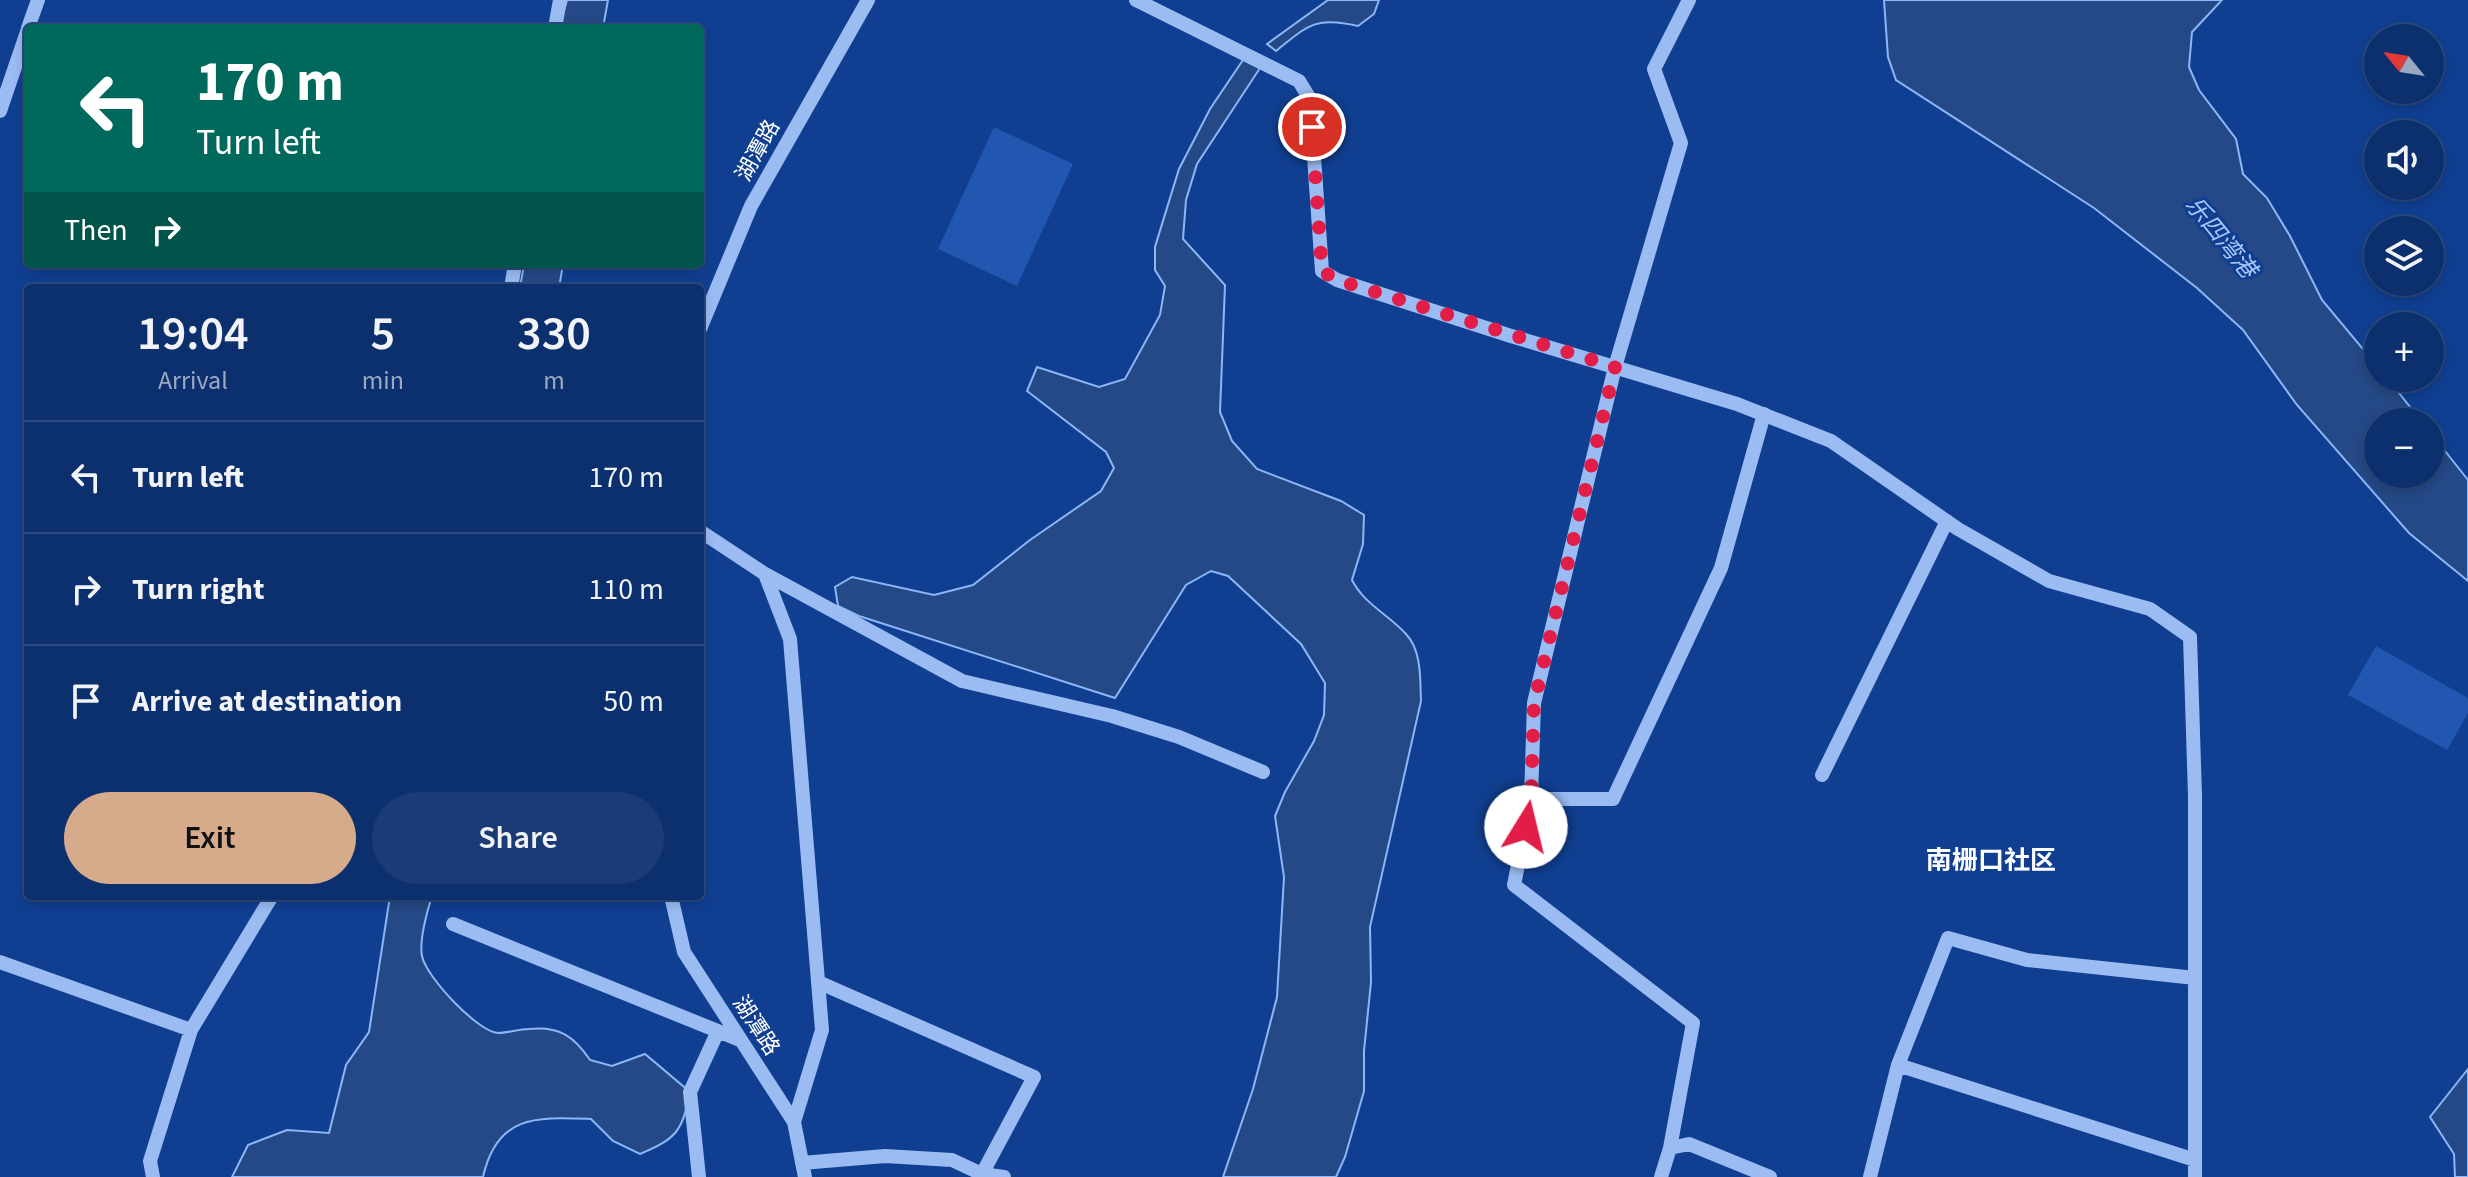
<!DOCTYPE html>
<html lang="en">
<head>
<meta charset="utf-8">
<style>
	body { margin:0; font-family:"Source Sans 3","Noto Sans SC",sans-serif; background:#1a3b75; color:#f1f3f6; height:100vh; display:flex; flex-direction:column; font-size:30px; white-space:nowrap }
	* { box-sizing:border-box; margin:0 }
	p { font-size:26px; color:#9aa9c2 }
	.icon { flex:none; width:44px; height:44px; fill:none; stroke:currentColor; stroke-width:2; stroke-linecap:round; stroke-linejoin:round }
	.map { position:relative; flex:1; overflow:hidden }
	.drawer { position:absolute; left:24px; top:284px; width:680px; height:616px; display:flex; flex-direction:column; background:#0c2f6d; border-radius:8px; box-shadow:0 4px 12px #0003,0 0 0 2px #2c4a80 }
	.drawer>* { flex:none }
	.hud { position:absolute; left:24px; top:24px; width:680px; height:244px; border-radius:8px; box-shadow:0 4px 12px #0003,0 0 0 2px #2c4a80; background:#00695c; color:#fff; overflow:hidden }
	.needle { width:52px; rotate:300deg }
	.controls { position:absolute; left:2364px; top:24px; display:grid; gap:16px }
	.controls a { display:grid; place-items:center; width:80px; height:80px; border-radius:50%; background:#0c2f6d; box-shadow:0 4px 12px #0003,0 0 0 2px #2c4a80; font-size:40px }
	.pin { position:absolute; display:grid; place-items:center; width:68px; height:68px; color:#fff; margin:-34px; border:4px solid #fff; border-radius:50%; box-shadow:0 2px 8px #0007 }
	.me { position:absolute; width:88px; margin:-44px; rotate:9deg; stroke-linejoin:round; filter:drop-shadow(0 0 6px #0008) }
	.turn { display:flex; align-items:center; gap:28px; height:168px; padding:0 40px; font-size:36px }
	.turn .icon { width:104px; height:104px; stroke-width:2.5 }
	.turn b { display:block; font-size:56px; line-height:68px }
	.then { display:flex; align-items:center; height:76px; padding:0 40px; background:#0003; gap:16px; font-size:30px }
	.eta { display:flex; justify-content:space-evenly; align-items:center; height:136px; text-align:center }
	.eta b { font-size:48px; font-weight:600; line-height:56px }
	.primary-button { display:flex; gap:16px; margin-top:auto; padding:16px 40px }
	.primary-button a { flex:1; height:92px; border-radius:48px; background:#d6ab8b; color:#111; font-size:32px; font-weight:600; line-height:92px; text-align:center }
	.primary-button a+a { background:#1a3b75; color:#f1f3f6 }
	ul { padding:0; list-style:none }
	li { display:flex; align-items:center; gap:24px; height:112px; padding:0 40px; border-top:2px solid #2c4a80 }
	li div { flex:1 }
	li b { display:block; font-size:30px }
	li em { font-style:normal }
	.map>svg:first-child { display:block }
	.park { fill:#2157b1 }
	.water { fill:#254986; stroke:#8cb6f7; stroke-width:2 }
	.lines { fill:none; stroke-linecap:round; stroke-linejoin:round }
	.minor { stroke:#9bbcf3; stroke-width:14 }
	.route { stroke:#e11d48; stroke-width:14; stroke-dasharray:0 25.2 }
	.labels { text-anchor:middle; stroke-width:6; stroke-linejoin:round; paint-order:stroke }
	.street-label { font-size:22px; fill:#fff; stroke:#103f91 }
	.water-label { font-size:24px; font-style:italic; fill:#a7c7fa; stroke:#103f91 }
	.quarter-label { font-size:26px; font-weight:bold; fill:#fff; stroke:#103f91 }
</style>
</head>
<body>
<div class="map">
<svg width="2468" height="1177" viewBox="0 0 2468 1177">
	<rect width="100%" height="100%" fill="#103f91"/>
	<path class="park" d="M994 127 1073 164 1017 286 938 249Z
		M2376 646 2468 698V713L2447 750 2348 695Z"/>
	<path class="water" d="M567 0H608L603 28H559Z
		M1328 0H1379L1374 14 1358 26C1316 16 1308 25 1276 51L1267 44Z
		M1884 0H2222L2192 32 2189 67 2199 90 2236 139 2243 174 2267 198 2290 236 2322 300 2378 367V378H2387L2422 422H2378V474H2430V432L2468 480V581L2409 533 2297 405 2243 330 2197 288 2094 208 1896 80 1888 57Z
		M1245 57 1262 65 1197 164 1186 200 1183 239 1225 285 1220 412 1232 441 1257 469 1341 501 1364 515 1363 544 1352 580C1364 604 1388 614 1406 634 1422 651 1420 679 1421 701L1370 927 1371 982 1364 1051V1091L1345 1157 1336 1177H1223L1253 1089 1277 997 1284 877 1275 816 1285 792 1314 741 1324 715 1325 683 1301 644 1228 576 1211 571 1186 585 1115 698 859 616 838 606 835 587 852 577 934 595 973 585 1030 540 1101 491 1114 468 1106 452 1027 391 1037 367 1099 387 1125 379 1160 315 1165 286 1155 270V247L1179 169 1210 109Z
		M524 264H563L559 288H520Z
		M390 896H432C427 911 419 941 422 956 426 977 478 1032 498 1033 508 1033 519 1029 529 1029 559 1026 574 1036 590 1060L612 1066 645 1054 690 1092C683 1131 676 1139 640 1154L613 1141 591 1119C537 1117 497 1114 483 1177H232L248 1145 287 1130 329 1133 346 1065 369 1032Z
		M2468 1069V1177H2455L2454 1154 2430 1117Z"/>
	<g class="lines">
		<path class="minor" d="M1136 0 1299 81 1310 99 1322 271 1337 280 1511 336 1737 404 1831 441 1958 529 2049 581 2150 609 2190 637 2195 796V1177
			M28 28 38 0
			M555 28 560 0
			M0 111 28 29
			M511 288 515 264
			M700 329 751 206 868 0
			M700 531 765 574 790 639 822 1030 794 1122
			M765 574 962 681 1112 716 1179 737 1263 772
			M1822 775 1947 521
			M1531 799 1534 703 1615 367 1681 143 1654 69 1689 0
			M671 896 684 952 794 1122 805 1177
			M453 924 740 1040
			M0 962 191 1030
			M2195 978 2027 960 1948 938 1898 1065 2195 1160
			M818 982 1034 1077 982 1174 1004 1177
			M1670 1148 1693 1023 1514 885 1531 799H1613L1721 568 1764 414
			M802 1163 885 1156 952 1160 982 1174
			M153 1177 150 1161 191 1030 272 896
			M699 1177 690 1092 718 1031
			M1661 1177 1670 1148 1689 1144 1770 1177
			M1870 1177 1898 1065"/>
	</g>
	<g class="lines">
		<path class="route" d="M1312 127 1322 271 1337 280 1615 367 1534 703 1531 799 1526 827"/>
	</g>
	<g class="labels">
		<g class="street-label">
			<text transform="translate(757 150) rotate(-61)" y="8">湖潭路</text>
			<text transform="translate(757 1025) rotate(57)" y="8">湖潭路</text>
		</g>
		<g class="water-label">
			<text transform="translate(2221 237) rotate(51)" y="8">乐四湾港</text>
		</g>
		<g class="quarter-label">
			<text x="1991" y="869">南栅口社区</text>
		</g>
	</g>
</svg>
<div class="controls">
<a><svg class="needle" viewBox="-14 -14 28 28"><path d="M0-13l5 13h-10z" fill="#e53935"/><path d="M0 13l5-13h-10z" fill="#9aa9c2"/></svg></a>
<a><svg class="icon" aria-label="sound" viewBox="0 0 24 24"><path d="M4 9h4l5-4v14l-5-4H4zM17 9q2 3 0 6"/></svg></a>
<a><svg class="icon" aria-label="layers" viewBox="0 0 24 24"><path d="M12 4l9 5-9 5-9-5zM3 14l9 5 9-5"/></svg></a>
<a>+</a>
<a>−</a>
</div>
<div class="pin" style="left:1312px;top:127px;background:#d93025"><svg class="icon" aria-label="arrive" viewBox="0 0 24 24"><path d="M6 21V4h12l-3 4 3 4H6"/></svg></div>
<svg class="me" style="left:1526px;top:827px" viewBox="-20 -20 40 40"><circle r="19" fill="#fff"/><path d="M0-13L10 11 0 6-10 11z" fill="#e11d48"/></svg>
<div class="hud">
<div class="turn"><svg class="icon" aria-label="left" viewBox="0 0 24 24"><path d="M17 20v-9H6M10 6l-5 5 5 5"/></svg><div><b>170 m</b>Turn left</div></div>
<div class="then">Then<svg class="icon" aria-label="right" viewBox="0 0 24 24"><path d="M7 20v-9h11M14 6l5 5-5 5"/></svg></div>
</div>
<section class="drawer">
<div class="eta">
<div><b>19:04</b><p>Arrival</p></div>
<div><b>5</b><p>min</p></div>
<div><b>330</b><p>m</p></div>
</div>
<ul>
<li><svg class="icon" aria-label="left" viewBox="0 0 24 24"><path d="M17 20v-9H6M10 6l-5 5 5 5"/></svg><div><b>Turn left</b></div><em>170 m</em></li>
<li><svg class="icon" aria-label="right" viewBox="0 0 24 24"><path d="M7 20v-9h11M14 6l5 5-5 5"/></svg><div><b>Turn right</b></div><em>110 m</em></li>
<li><svg class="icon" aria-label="arrive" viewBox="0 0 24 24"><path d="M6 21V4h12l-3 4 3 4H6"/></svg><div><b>Arrive at destination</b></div><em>50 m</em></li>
</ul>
<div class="primary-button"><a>Exit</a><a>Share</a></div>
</section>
</div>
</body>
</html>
